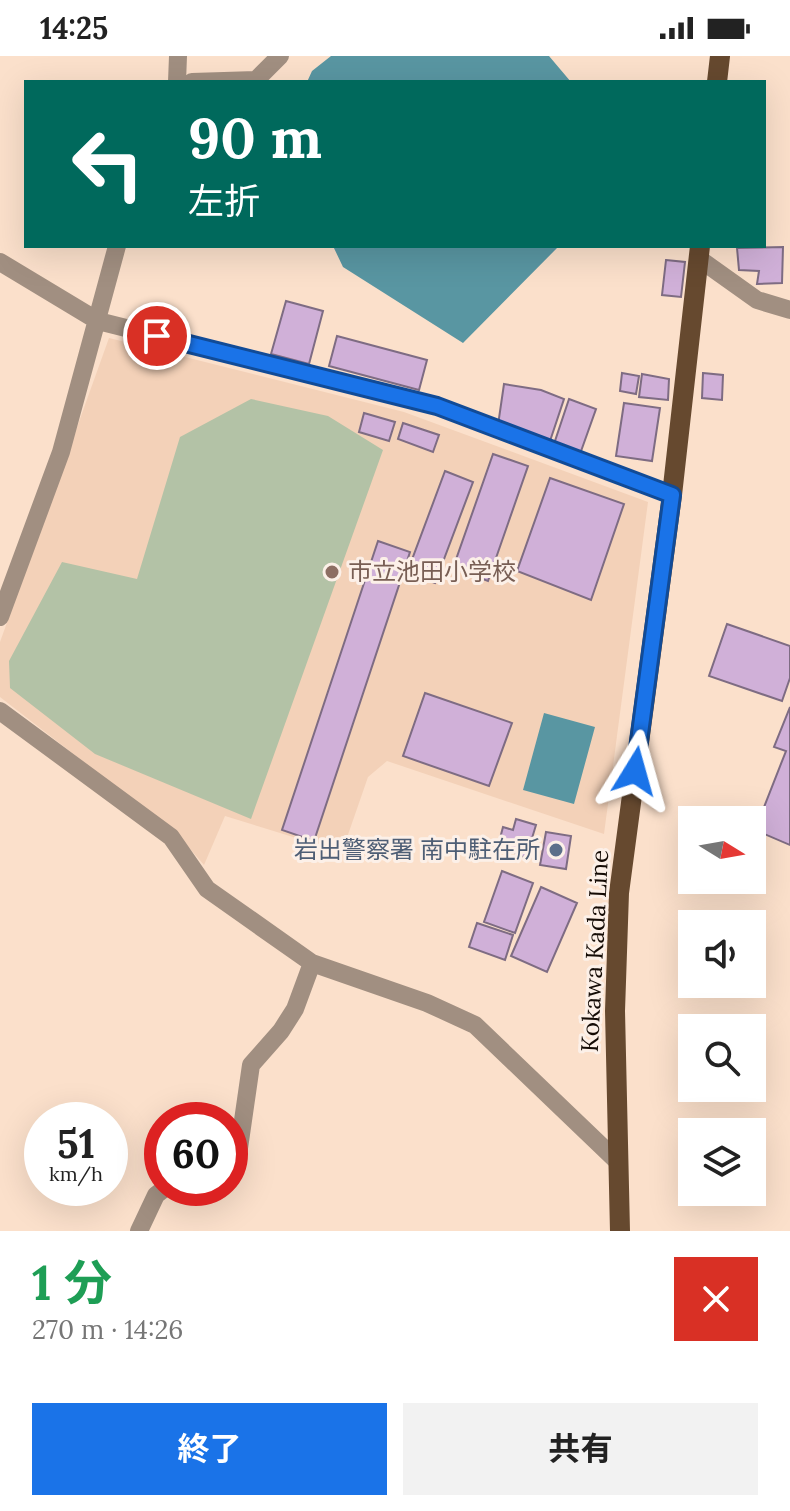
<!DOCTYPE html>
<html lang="ja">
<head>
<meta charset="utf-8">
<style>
	body { margin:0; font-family:Lora,"Noto Sans JP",serif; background:#f2f2f2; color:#222; height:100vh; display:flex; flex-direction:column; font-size:30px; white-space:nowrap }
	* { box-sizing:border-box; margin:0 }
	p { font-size:26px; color:#767676 }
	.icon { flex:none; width:44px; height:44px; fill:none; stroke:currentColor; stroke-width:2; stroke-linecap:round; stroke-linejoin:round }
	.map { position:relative; height:1175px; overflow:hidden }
	.panel { display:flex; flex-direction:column; background:#fff; flex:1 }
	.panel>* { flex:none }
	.hud { position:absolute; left:24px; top:24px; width:742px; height:168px; border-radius:0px; box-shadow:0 8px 32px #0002; background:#00695c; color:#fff; overflow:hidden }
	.needle { width:52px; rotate:101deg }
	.controls { position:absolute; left:678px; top:750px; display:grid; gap:16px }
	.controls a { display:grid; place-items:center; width:88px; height:88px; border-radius:0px; background:#fff; box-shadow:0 8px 32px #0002; font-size:40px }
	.speed { position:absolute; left:24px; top:1046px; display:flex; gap:16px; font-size:40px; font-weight:700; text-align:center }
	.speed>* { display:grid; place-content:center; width:104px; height:104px; border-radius:50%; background:#fff; box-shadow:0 8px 32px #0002; line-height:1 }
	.speed small { font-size:20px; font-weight:400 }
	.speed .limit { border:12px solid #d22; background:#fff; color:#111 }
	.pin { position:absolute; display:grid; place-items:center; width:68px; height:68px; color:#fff; margin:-34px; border:4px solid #fff; border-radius:50%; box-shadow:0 2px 8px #0007 }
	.me { position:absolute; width:88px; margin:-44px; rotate:8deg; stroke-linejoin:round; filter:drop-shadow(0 0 6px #0008) }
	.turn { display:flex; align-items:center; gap:28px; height:168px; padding:0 32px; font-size:36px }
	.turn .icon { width:104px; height:104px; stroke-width:2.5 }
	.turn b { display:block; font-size:56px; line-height:68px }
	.round { display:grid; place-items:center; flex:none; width:84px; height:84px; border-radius:0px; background:#f2f2f2 }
	.head { display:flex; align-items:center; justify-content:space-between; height:136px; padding:0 32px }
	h1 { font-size:48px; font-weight:700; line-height:60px; color:#1e9e55 }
	.button { display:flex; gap:16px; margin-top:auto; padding:16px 32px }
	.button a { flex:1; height:92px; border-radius:0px; background:#1a73e8; color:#fff; font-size:32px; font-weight:700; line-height:92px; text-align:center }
	.button a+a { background:#f2f2f2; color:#222 }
	.status { display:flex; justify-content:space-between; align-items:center; height:56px; padding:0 40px; background:#fff; direction:ltr }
	.status svg { height:22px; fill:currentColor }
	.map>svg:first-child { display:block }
	.built { fill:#f3d1b8 }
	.green { fill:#b3c2a6 }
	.water { fill:#5996a2 }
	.building { fill:#d0b0d8; stroke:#7e6c83; stroke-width:2 }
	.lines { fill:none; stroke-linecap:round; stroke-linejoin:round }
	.street { stroke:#a18f81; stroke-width:18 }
	.primary { stroke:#66492f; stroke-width:20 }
	.route-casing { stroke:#114b97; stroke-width:20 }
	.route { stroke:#1a73e8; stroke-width:14 }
	.education-dot { fill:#8d6e63; stroke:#fcf0e8; stroke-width:3 }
	.service-dot { fill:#5c6f8a; stroke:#fcf0e8; stroke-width:3 }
	.labels { text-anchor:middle; stroke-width:6; stroke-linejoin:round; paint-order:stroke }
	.education-label { font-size:24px; fill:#785e54; stroke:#fcf0e8; text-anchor:start }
	.service-label { font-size:24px; fill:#4e5e75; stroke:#fcf0e8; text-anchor:end }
	.street-label { font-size:24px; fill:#140b05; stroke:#fcf0e8 }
</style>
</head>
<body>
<div class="status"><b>14:25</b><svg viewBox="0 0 49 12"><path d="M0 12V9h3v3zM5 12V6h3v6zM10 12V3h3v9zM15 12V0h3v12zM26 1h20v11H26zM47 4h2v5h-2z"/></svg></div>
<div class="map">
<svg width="790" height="1175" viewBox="0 0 790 1175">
	<rect width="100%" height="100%" fill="#fbe0cb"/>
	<path class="built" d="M109 282 404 356 648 446 604 778 387 705 368 721 342 796 225 760 204 809 178 779 0 641V586Z"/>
	<path class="green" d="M251 343 328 360 383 394 251 763 95 698 10 632 9 605 62 506 137 523 180 381Z"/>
	<path class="water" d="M331 0H549L571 26H307L312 15Z
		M333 190H559L463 287 343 211Z
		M544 657 595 671 574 748 523 734Z"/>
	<path class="building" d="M783 191 782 227 757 228 759 215 739 214 737 192Z
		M666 204 685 206 681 241 662 239Z
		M286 245 323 255 309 308 271 298Z
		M337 280 427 304 419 334 329 310Z
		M622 317 639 320 636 338 620 335Z
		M703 317 723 319 722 344 702 342Z
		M642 318 669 323 668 344 639 341Z
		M504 328 541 334 564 343 549 388 498 369Z
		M569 343 596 353 580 398 554 388Z
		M624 347 660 352 652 405 616 400Z
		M364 357 395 366 389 385 359 376Z
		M403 367 439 379 433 396 398 383Z
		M493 398 528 410 488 525 453 512Z
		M445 415 473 426 435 527 407 517Z
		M550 422 624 448 591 544 517 515Z
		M378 485 410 496 314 785 282 774Z
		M727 568 790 590V622L782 645 709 620Z
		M425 637 512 667 489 730 403 700Z
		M790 651V789L755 774 786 695 774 691Z
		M516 763 536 769 526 802 498 790 503 771 513 774Z
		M546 776 571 780 566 813 540 809Z
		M502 815 533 827 515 877 484 866Z
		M541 831 577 847 547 916 511 900Z
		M477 867 513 879 505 904 469 891Z"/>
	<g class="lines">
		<path class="street" d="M177 26 178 0
			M192 26 256 24 280 0
			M698 202 757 244 790 254
			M0 206 98 265 437 350 672 439
			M0 561 61 396 117 190
			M0 655 171 781 207 833 312 907 427 947 475 969 617 1105
			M230 1108 237 1106 251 1009 281 975 295 953 312 907
			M139 1175 156 1139 165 1132"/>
		<path class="primary" d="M717 26 720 0
			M620 1175 615 955 619 837 672 439 700 190"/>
	</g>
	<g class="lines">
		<g class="route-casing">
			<path id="route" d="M157 280 437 350 672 439 635 715"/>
		</g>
		<use href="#route" class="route"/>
	</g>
	<circle class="education-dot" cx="332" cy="516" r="8"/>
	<circle class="service-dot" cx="556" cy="794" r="8"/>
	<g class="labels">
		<g class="education-label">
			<text x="348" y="524">市立池田小学校</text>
		</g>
		<g class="service-label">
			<text x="540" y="802">岩出警察署 南中駐在所</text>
		</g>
		<g class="street-label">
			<text transform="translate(595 895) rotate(-87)" y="8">Kokawa Kada Line</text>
		</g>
	</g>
</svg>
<div class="controls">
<a><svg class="needle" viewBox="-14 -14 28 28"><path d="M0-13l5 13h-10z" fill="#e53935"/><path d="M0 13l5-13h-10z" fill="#767676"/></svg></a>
<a><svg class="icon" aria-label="sound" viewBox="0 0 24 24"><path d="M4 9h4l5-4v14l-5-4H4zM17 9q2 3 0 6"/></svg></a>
<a><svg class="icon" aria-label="search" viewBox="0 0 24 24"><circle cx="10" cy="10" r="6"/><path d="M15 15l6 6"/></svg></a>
<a><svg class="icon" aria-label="layers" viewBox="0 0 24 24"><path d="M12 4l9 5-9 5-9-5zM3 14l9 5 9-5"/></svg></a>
</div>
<div class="speed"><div>51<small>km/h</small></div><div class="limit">60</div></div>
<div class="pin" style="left:157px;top:280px;background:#d93025"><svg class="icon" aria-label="arrive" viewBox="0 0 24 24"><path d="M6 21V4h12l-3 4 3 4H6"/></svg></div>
<svg class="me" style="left:635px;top:715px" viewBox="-20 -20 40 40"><path d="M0-17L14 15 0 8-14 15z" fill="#1a73e8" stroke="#fff" stroke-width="4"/></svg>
<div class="hud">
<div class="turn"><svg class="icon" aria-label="left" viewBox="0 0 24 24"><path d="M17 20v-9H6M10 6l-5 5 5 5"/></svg><div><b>90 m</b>左折</div></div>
</div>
</div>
<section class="panel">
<div class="head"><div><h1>1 分</h1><p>270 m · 14:26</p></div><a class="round" style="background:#d93025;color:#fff"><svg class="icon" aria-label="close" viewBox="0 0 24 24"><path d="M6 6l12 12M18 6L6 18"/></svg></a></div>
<div class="button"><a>終了</a><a>共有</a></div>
</section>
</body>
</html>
